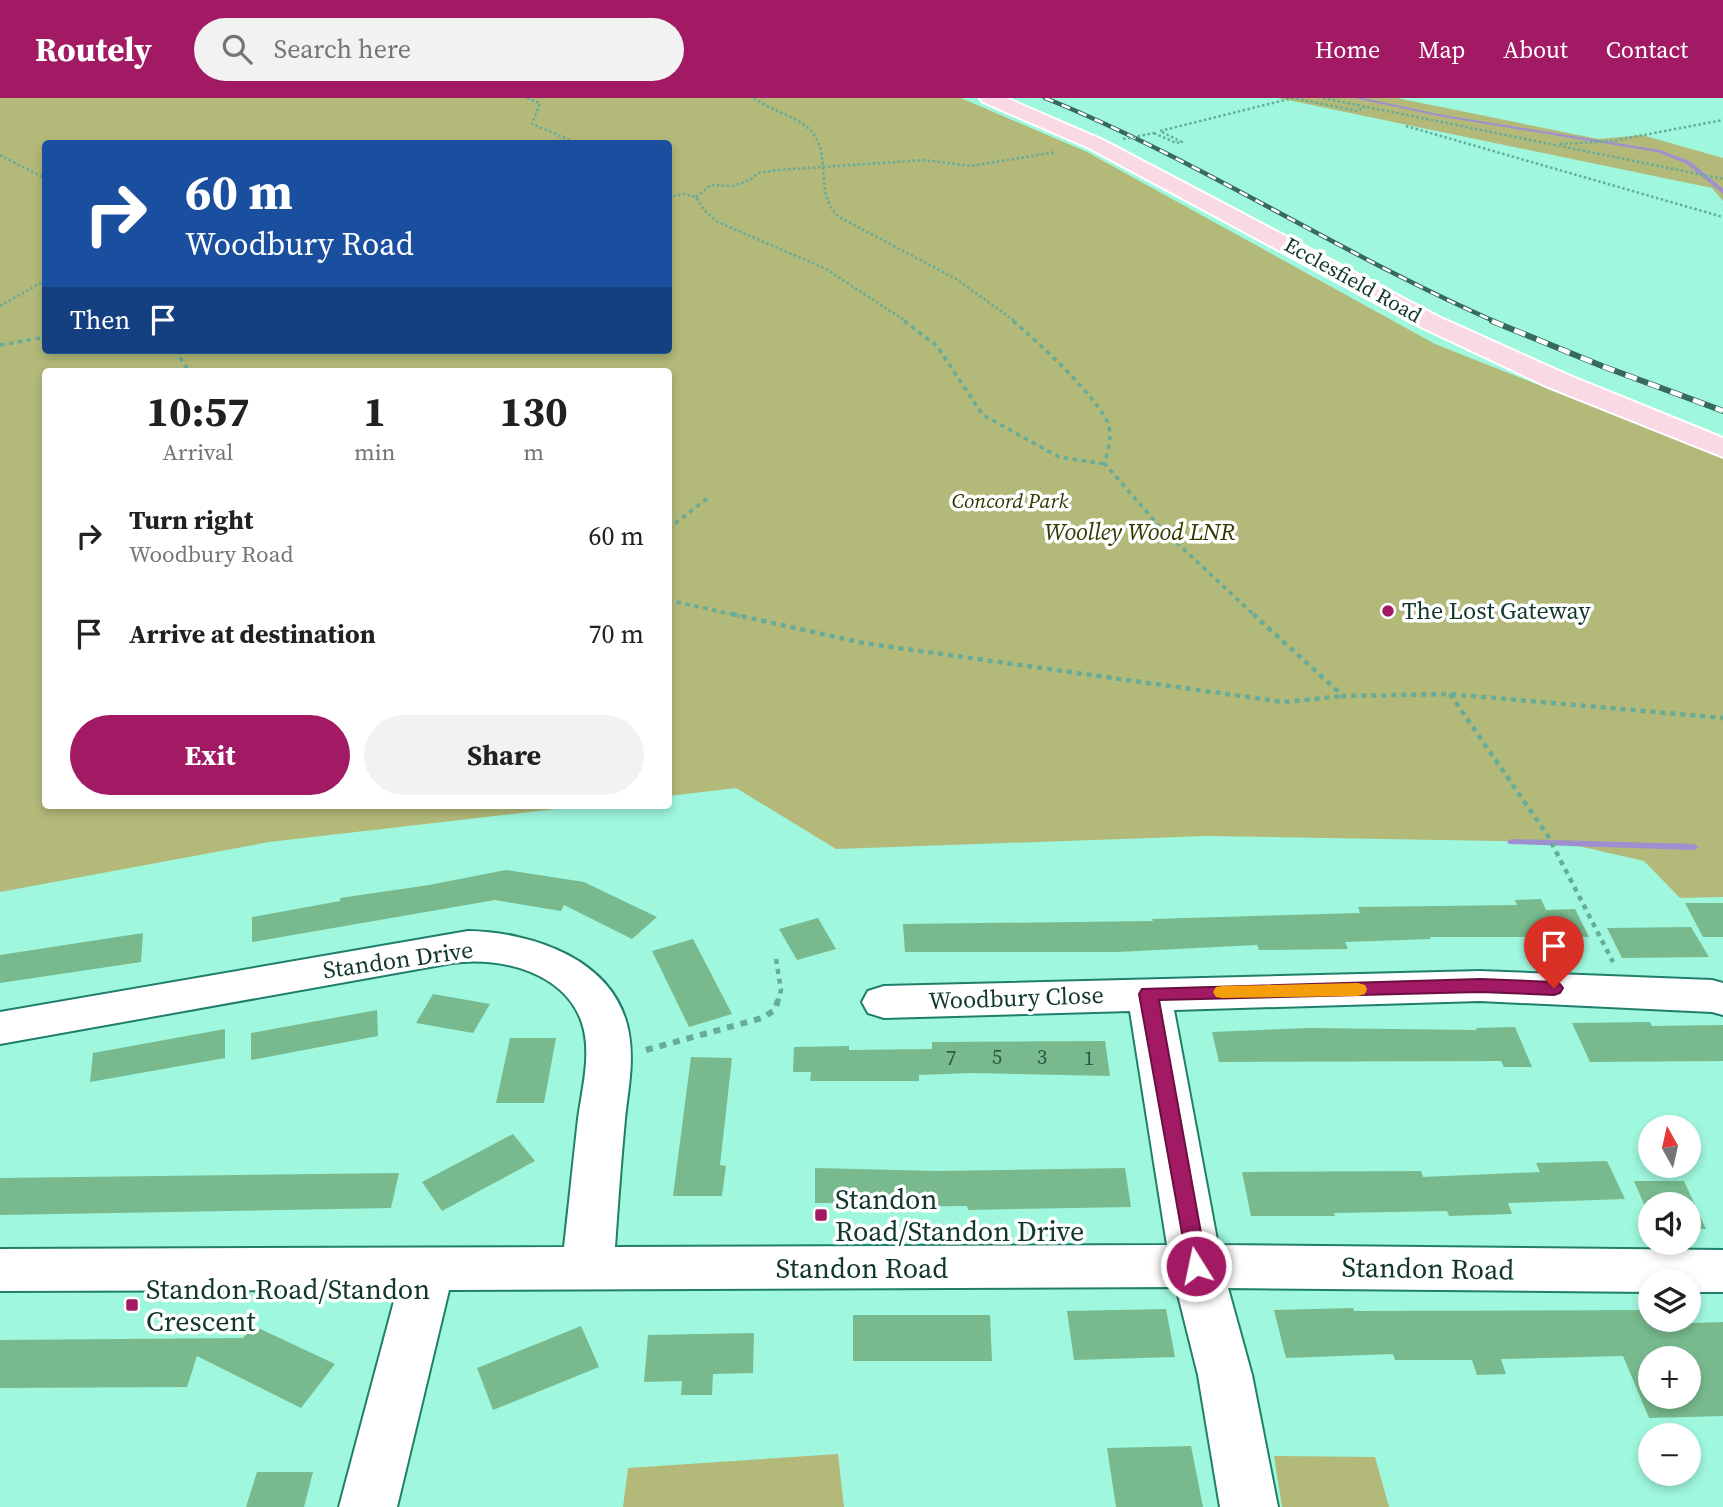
<!DOCTYPE html>
<html lang="en">
<head>
<meta charset="utf-8">
<style>
	body { margin:0; font-family:"Source Serif 4",serif; background:#f2f2f2; color:#202124; height:100vh; display:flex; flex-direction:column; font-size:26px; white-space:nowrap }
	* { box-sizing:border-box; margin:0 }
	p { font-size:23px; color:#757577 }
	.icon { flex:none; width:38px; height:38px; fill:none; stroke:currentColor; stroke-width:2; stroke-linecap:round; stroke-linejoin:round }
	.map { position:relative; flex:1; overflow:hidden }
	.details { position:absolute; left:42px; top:270px; width:630px; height:441px; display:flex; flex-direction:column; background:#fff; border-radius:7px; box-shadow:0 4px 10px #0003 }
	.details>* { flex:none }
	.guide { position:absolute; left:42px; top:42px; width:630px; height:214px; border-radius:7px; box-shadow:0 4px 10px #0003; background:#1a4fa0; color:#fff; overflow:hidden }
	.needle { width:46px; rotate:352deg }
	.fabs { position:absolute; left:1638px; top:1017px; display:grid; gap:14px }
	.fabs a { display:grid; place-items:center; width:63px; height:63px; border-radius:50%; background:#fff; box-shadow:0 4px 10px #0003; font-size:35px }
	.pin { position:absolute; display:grid; place-items:center; width:60px; height:60px; color:#fff; margin:-72px -30px; border-radius:50% 50% 50% 0; rotate:-45deg; box-shadow:0 0 7px #0007 }
	.pin .icon { rotate:45deg }
	.me { position:absolute; width:77px; margin:-38px; rotate:350deg; stroke-linejoin:round; filter:drop-shadow(0 0 5px #0008) }
	.turn { display:flex; align-items:center; gap:24px; height:147px; padding:0 28px; font-size:32px }
	.turn .icon { width:91px; height:91px; stroke-width:2.5 }
	.turn b { display:block; font-size:49px; line-height:60px }
	.then { display:flex; align-items:center; height:66px; padding:0 28px; background:#0003; gap:14px; font-size:26px }
	.eta { display:flex; justify-content:space-evenly; align-items:center; height:119px; text-align:center }
	.eta b { font-size:42px; font-weight:700; line-height:49px }
	.primary-button { display:flex; gap:14px; margin-top:auto; padding:14px 28px }
	.primary-button a { flex:1; height:80px; border-radius:42px; background:#a21964; color:#fff; font-size:28px; font-weight:700; line-height:80px; text-align:center }
	.primary-button a+a { background:#f2f2f2; color:#202124 }
	ul { padding:0; list-style:none }
	li { display:flex; align-items:center; gap:21px; height:98px; padding:0 28px }
	li div { flex:1 }
	li b { display:block; font-size:26px }
	li em { font-style:normal }
	header { display:flex; align-items:center; gap:42px; box-sizing:border-box; height:98px; padding:0 35px; background:#a21964; color:#fff }
	header strong { font-size:33px }
	nav { display:flex; gap:38px; margin-inline-start:auto; font-size:24px }
	.search { width:490px; height:63px; background:#f2f2f2; display:flex; align-items:center; gap:18px; box-sizing:border-box; padding:0 24px; border-radius:38px; color:#757577; font-size:26px }
	.map>svg:first-child { display:block }
	.green { fill:#b2b979; fill-rule:evenodd }
	.lines { fill:none; stroke-linecap:round; stroke-linejoin:round }
	.stream { fill:#9e90d0; fill-rule:evenodd }
	.building { fill:#78ba8e; fill-rule:evenodd }
	.minor-casing { stroke:#207f6a; stroke-width:4 }
	.major-casing { stroke:#fff; stroke-width:4 }
	.path-far3 { stroke:#67ac99; stroke-width:2.5; stroke-dasharray:2.5 2.5; stroke-linecap:butt }
	.path-far2 { stroke:#67ac99; stroke-width:3.5; stroke-dasharray:4.5 4.5; stroke-linecap:butt }
	.path-far1 { stroke:#67ac99; stroke-width:4.5; stroke-dasharray:5 5; stroke-linecap:butt }
	.path { stroke:#67ac99; stroke-width:6; stroke-dasharray:7 7; stroke-linecap:butt }
	.minor { fill:#fff; fill-rule:evenodd }
	.major { fill:#f8d9e5; fill-rule:evenodd }
	.rail-far1-casing { stroke:#376a5c; stroke-width:4.5 }
	.rail-casing { stroke:#376a5c; stroke-width:6 }
	.rail-far1 { stroke:#fff; stroke-width:2.5; stroke-dasharray:9; stroke-linecap:butt }
	.rail { stroke:#fff; stroke-width:4.5; stroke-dasharray:12; stroke-linecap:butt }
	.path-bridge { stroke:#67ac99; stroke-width:2.5; stroke-dasharray:2.5 2.5; stroke-linecap:butt }
	.route { fill:#a21964; stroke:#691041; stroke-width:2 }
	.slow { fill:#f59e0b }
	.poi-dot { fill:#a21964; stroke:#fff; stroke-width:2.5 }
	.labels { text-anchor:middle; stroke-width:7; stroke-linejoin:round; paint-order:stroke }
	.far-street-label { font-size:21px; fill:#11372d; stroke:#fff }
	.far-park-label { font-size:21px; font-style:italic; fill:#343800; stroke:#fff }
	.number-label { font-size:21px; fill:#2b5845 }
	.park-label { font-size:24px; font-style:italic; fill:#343800; stroke:#fff }
	.poi-label { font-size:24px; fill:#11372d; stroke:#fff; text-anchor:start }
	.street-label { font-size:24px; fill:#11372d; stroke:#fff }
	.near-poi-label { font-size:28px; fill:#11372d; stroke:#fff; text-anchor:start }
	.near-street-label { font-size:28px; fill:#11372d; stroke:#fff }
</style>
</head>
<body>
<header>
<strong>Routely</strong>
<div class="search"><svg class="icon" aria-label="search" viewBox="0 0 24 24"><circle cx="10" cy="10" r="6"/><path d="M15 15l6 6"/></svg>Search here</div>
<nav><a>Home</a><a>Map</a><a>About</a><a>Contact</a></nav>
</header>
<div class="map">
<svg width="1723" height="1409" viewBox="0 0 1723 1409">
	<rect width="100%" height="100%" fill="#9ff7de"/>
	<path class="green" d="M0 0H961L1087 54 1435 246 1723 360V799L1680 800 1644 763 1561 744 1206 738 836 751 736 690 669 698 668 273H46V707H590L269 744 0 794ZM46 46H668V252H46Z
		M1278 0H1397L1598 41 1642 37 1723 60V103L1712 90Z
		M838 1356 844 1409H623L628 1370Z
		M1274 1358 1375 1359 1389 1409H1282Z"/>
	<g class="lines">
		<path class="stream" d="M1354 0H1363L1443 17 1660 52 1691 64 1723 91V96L1687 66 1657 54 1443 19Z
			M1512 741 1694 746 1699 749 1694 752 1509 746 1507 744 1509 742Z"/>
	</g>
	<path class="building" d="M506 772 584 784 657 819 632 841 564 807 561 813 495 802 252 844V819L340 803V800L429 787Z
		M1541 801 1546 812 1575 811 1589 839H1430L1431 841 1345 844 1348 851 1259 852 1257 847 1117 854H905L903 826 1153 823 1152 821 1360 815 1358 809 1517 807 1515 802Z
		M1685 805H1723V839H1703Z
		M818 820 836 851 797 862 779 831Z
		M1691 829 1709 859 1622 860 1607 830Z
		M143 835 141 864 0 885V857Z
		M693 841 732 916 689 929 652 853Z
		M433 896 490 906 473 935 416 925Z
		M377 912 378 938 251 962V935Z
		M1650 924 1652 928 1723 927V963L1590 964 1572 925Z
		M1515 929 1532 969H1504L1501 963 1219 964 1212 934 1309 930 1477 932 1476 930Z
		M225 931V960L90 984 93 955Z
		M510 940H556L544 1005H496Z
		M1105 943 1110 978 970 975 919 977V983H810L811 974H793L794 949 849 948V952L932 951V944Z
		M691 959 732 960 720 1067 726 1068 722 1098H673Z
		M513 1036 535 1063 442 1113 422 1084Z
		M1607 1063 1625 1101 1508 1105 1512 1116 1449 1118 1447 1113 1334 1115 1335 1118H1251L1242 1074 1421 1073 1423 1079 1540 1074 1536 1065Z
		M815 1070 937 1073 1125 1070 1131 1109 968 1112 967 1108 870 1109V1105H815Z
		M399 1075 391 1110 0 1117V1080Z
		M1634 1083H1684L1706 1131H1689V1106H1650V1120Z
		M1353 1210 1354 1213 1650 1212V1222H1689V1219L1692 1225 1723 1224V1318L1649 1320 1623 1258 1501 1261 1506 1276 1477 1277 1472 1262H1395L1393 1256 1286 1260 1274 1212ZM1650 1260H1689V1298H1650Z
		M1166 1211 1175 1259 1074 1262 1067 1213Z
		M853 1217H990L992 1263H853Z
		M254 1228 335 1266 301 1310 197 1258 187 1289 0 1290V1242L243 1240Z
		M581 1228 599 1269 493 1312 477 1270Z
		M754 1235 753 1275 713 1276 712 1297H681L682 1283 644 1284 648 1237Z
		M1191 1348 1203 1409H1116L1107 1350Z
		M257 1374H313L304 1409H246Z"/>
	<g class="lines">
		<g class="minor-casing">
			<path id="minor" d="M468 833C533 834 617 862 629 936 634 964 628 993 625 1021 621 1064 618 1106 615 1149L1167 1147 1130 913 884 920 868 915 862 904 868 893 884 888 1480 873 1712 882 1723 885V917L1712 914 1480 903 1174 912 1218 1147 1723 1152V1194H1689V1183H1650V1194L1228 1190 1252 1277 1278 1409H1220L1198 1277 1176 1189 449 1192 397 1409H339L397 1192 0 1193V1151L564 1149C569 1106 573 1064 578 1021 582 991 592 955 582 925 565 874 500 858 452 865L0 946V914Z"/>
		</g>
		<g class="major-casing">
			<path id="major" d="M980 0H1006L1103 42 1439 219 1568 277 1723 340V359L1548 289 1421 229 1089 50 983 4Z"/>
		</g>
		<path class="path-far3" d="M527 0 540 5 532 26 579 46
			M754 0C771 13 796 17 811 33 833 58 813 95 839 119L956 181 1016 224
			M1323 0 1723 81
			M1406 28 1723 119
			M1154 35 1176 45 1182 44 1160 33 1293 0 1357 13 1365 9
			M1560 46 1612 43 1723 22
			M0 57 46 81
			M668 99 685 96 696 99 704 112 718 124 826 171 907 224
			M696 99 711 87 733 88 750 82 758 75 778 72 924 62 971 68 1056 54
			M0 208 46 182"/>
		<path class="path-far2" d="M904 223 937 248 983 317 1059 359 1105 366
			M1013 223C1036 242 1101 302 1109 328 1112 341 1107 354 1105 366L1159 428 1255 518
			M0 247 46 239
			M175 252 189 273
			M668 431 709 399
			M668 502 740 518"/>
		<path class="path-far1" d="M732 516 863 545 1284 604 1343 598
			M1253 516 1343 598 1450 596 1723 620
			M1450 596 1548 738 1613 864
			M776 861 781 892 778 903"/>
		<path class="path" d="M646 952 762 920 775 912 778 902"/>
		<use href="#minor" class="minor"/>
		<use href="#major" class="major"/>
		<g class="rail-far1-casing">
			<path id="rail-far1" d="M1045 0C1201 63 1342 157 1496 224"/>
		</g>
		<g class="rail-casing">
			<path id="rail" d="M1492 223 1602 268 1723 313"/>
		</g>
		<use href="#rail-far1" class="rail-far1"/>
		<use href="#rail" class="rail"/>
		<path class="path-bridge" d="M1123 41 1154 35"/>
	</g>
	<path class="route" d="M1480 881 1554 884 1560 886 1563 890 1560 895 1554 897 1480 894 1159 902 1207 1168 1204 1174 1196 1177 1189 1174 1139 896 1142 891Z"/>
	<path class="slow" d="M1358 885 1365 887 1367 891 1365 896 1358 898 1222 900 1216 899 1213 894 1216 889 1222 888Z"/>
	<g class="poi-dot">
		<circle cx="1388" cy="513" r="7"/>
		<rect x="814" y="1110" width="14" height="14" rx="3.5"/>
		<rect x="125" y="1200" width="14" height="14" rx="3.5"/>
	</g>
	<g class="labels">
		<g class="far-street-label">
			<text transform="translate(1353 182) rotate(29)" y="7">Ecclesfield Road</text>
		</g>
		<g class="far-park-label">
			<text x="1010" y="410">Concord Park</text>
		</g>
		<g class="number-label">
			<text x="997" y="966">5</text>
			<text x="1042" y="966">3</text>
			<text x="951" y="967">7</text>
			<text x="1089" y="967">1</text>
		</g>
		<g class="park-label">
			<text x="1140" y="442">Woolley Wood LNR</text>
		</g>
		<g class="poi-label">
			<text x="1402" y="521">The Lost Gateway</text>
		</g>
		<g class="street-label">
			<text transform="translate(398 862) rotate(-8)" y="8">Standon Drive</text>
			<text transform="translate(1016 900) rotate(-2)" y="8">Woodbury Close</text>
		</g>
		<g class="near-poi-label">
			<text x="835" y="1111">Standon<tspan x="835" dy="32">Road/Standon Drive</tspan></text>
			<text x="146" y="1201">Standon Road/Standon<tspan x="146" dy="32">Crescent</tspan></text>
		</g>
		<g class="near-street-label">
			<text x="862" y="1180">Standon Road</text>
			<text transform="translate(1428 1170) rotate(1)" y="10">Standon Road</text>
		</g>
	</g>
</svg>
<div class="fabs">
<a><svg class="needle" viewBox="-14 -14 28 28"><path d="M0-13l5 13h-10z" fill="#e53935"/><path d="M0 13l5-13h-10z" fill="#757577"/></svg></a>
<a><svg class="icon" aria-label="sound" viewBox="0 0 24 24"><path d="M4 9h4l5-4v14l-5-4H4zM17 9q2 3 0 6"/></svg></a>
<a><svg class="icon" aria-label="layers" viewBox="0 0 24 24"><path d="M12 4l9 5-9 5-9-5zM3 14l9 5 9-5"/></svg></a>
<a>+</a>
<a>−</a>
</div>
<div class="pin" style="left:1554px;top:890px;background:#d93025"><svg class="icon" aria-label="arrive" viewBox="0 0 24 24"><path d="M6 21V4h12l-3 4 3 4H6"/></svg></div>
<svg class="me" style="left:1196px;top:1168px" viewBox="-20 -20 40 40"><circle r="17" fill="#a21964" stroke="#fff" stroke-width="3"/><path d="M0-11L8 9 0 5-8 9z" fill="#fff"/></svg>
<div class="guide">
<div class="turn"><svg class="icon" aria-label="right" viewBox="0 0 24 24"><path d="M7 20v-9h11M14 6l5 5-5 5"/></svg><div><b>60 m</b>Woodbury Road</div></div>
<div class="then">Then<svg class="icon" aria-label="arrive" viewBox="0 0 24 24"><path d="M6 21V4h12l-3 4 3 4H6"/></svg></div>
</div>
<section class="details">
<div class="eta">
<div><b>10:57</b><p>Arrival</p></div>
<div><b>1</b><p>min</p></div>
<div><b>130</b><p>m</p></div>
</div>
<ul>
<li><svg class="icon" aria-label="right" viewBox="0 0 24 24"><path d="M7 20v-9h11M14 6l5 5-5 5"/></svg><div><b>Turn right</b><p>Woodbury Road</p></div><em>60 m</em></li>
<li><svg class="icon" aria-label="arrive" viewBox="0 0 24 24"><path d="M6 21V4h12l-3 4 3 4H6"/></svg><div><b>Arrive at destination</b></div><em>70 m</em></li>
</ul>
<div class="primary-button"><a>Exit</a><a>Share</a></div>
</section>
</div>
</body>
</html>
